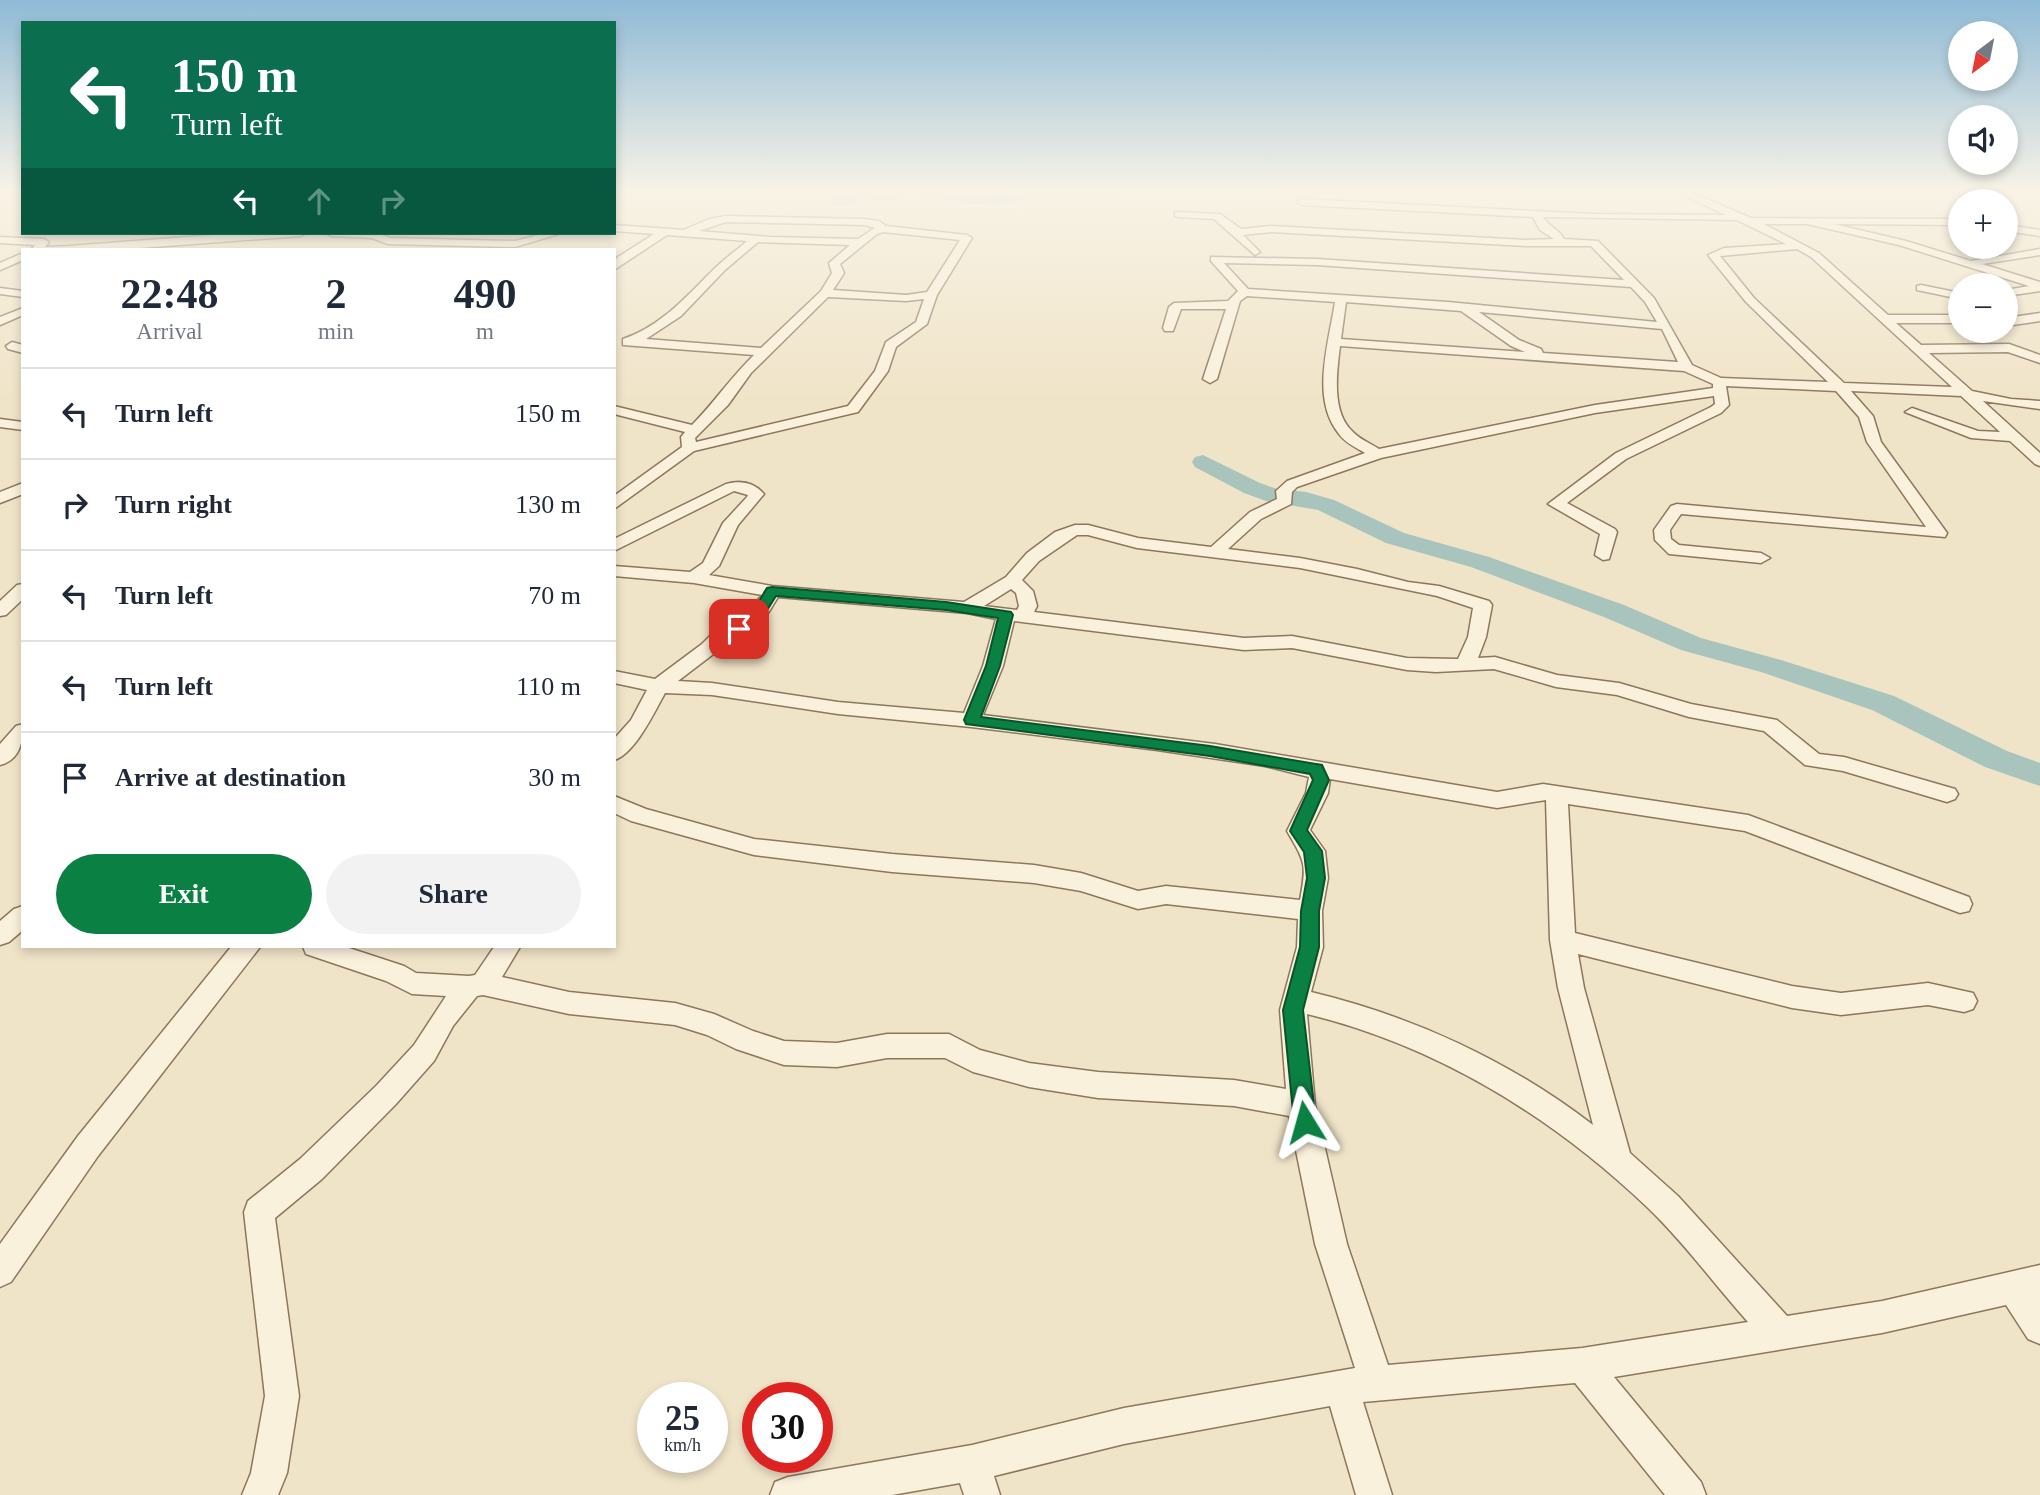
<!DOCTYPE html>
<html lang="en">
<head>
<meta charset="utf-8">
<style>
	body { margin:0; font-family:Georgia,serif; background:#f2f2f3; color:#1f2937; height:100vh; display:flex; flex-direction:column; font-size:26px; white-space:nowrap }
	* { box-sizing:border-box; margin:0 }
	p { font-size:23px; color:#747a83 }
	.icon { flex:none; width:38px; height:38px; fill:none; stroke:currentColor; stroke-width:2; stroke-linecap:round; stroke-linejoin:round }
	.map { position:relative; flex:1; overflow:hidden }
	.sheet { position:absolute; left:21px; top:248px; width:595px; height:700px; display:flex; flex-direction:column; background:#fff; border-radius:0px; box-shadow:0 4px 10px #0003 }
	.sheet>* { flex:none }
	.guide { position:absolute; left:21px; top:21px; width:595px; height:214px; border-radius:0px; box-shadow:0 4px 10px #0003; background:#0b6e4f; color:#fff; overflow:hidden }
	.needle { width:46px; rotate:212deg }
	.controls { position:absolute; left:1948px; top:21px; display:grid; gap:14px }
	.controls a { display:grid; place-items:center; width:70px; height:70px; border-radius:50%; background:#fff; box-shadow:0 4px 10px #0003; font-size:35px }
	.speed { position:absolute; left:637px; top:1382px; display:flex; gap:14px; font-size:35px; font-weight:700; text-align:center }
	.speed>* { display:grid; place-content:center; width:91px; height:91px; border-radius:50%; background:#fff; box-shadow:0 4px 10px #0003; line-height:1 }
	.speed small { font-size:18px; font-weight:400 }
	.speed .limit { border:10px solid #d22; background:#fff; color:#111 }
	.pin { position:absolute; display:grid; place-items:center; width:60px; height:60px; color:#fff; margin:-30px; border-radius:14px; box-shadow:0 4px 10px #0006 }
	.me { position:absolute; width:77px; margin:-38px; rotate:352deg; stroke-linejoin:round; filter:drop-shadow(0 0 5px #0008) }
	.turn { display:flex; align-items:center; gap:24px; height:147px; padding:0 35px; font-size:32px }
	.turn .icon { width:91px; height:91px; stroke-width:2.5 }
	.turn b { display:block; font-size:49px; line-height:60px }
	.lanes { display:flex; align-items:center; height:66px; padding:0 35px; background:#0003; justify-content:center; gap:35px; direction:ltr }
	.lanes .off { opacity:.35 }
	.eta { display:flex; justify-content:space-evenly; align-items:center; height:119px; text-align:center }
	.eta b { font-size:42px; font-weight:700; line-height:49px }
	.cta { display:flex; gap:14px; margin-top:auto; padding:14px 35px }
	.cta a { flex:1; height:80px; border-radius:42px; background:#0b8043; color:#fff; font-size:28px; font-weight:700; line-height:80px; text-align:center }
	.cta a+a { background:#f2f2f3; color:#1f2937 }
	ul { padding:0; list-style:none }
	li { display:flex; align-items:center; gap:21px; height:91px; padding:0 35px; border-top:2px solid #e0e1e3 }
	li div { flex:1 }
	li b { display:block; font-size:26px }
	li em { font-style:normal }
	.map>svg:first-child { display:block }
	.lines { fill:none; stroke-linecap:round; stroke-linejoin:round }
	.river { fill:#a9c4bc; fill-rule:evenodd }
	.minor-casing { stroke:#8d765c; stroke-width:3 }
	.minor { fill:#faf1dc; fill-rule:evenodd }
	.route { fill:#0b8043; stroke:#07532c; stroke-width:2 }
</style>
</head>
<body>
<div class="map">
<svg width="2040" height="1495" viewBox="0 0 2040 1495">
	<rect width="100%" height="100%" fill="#f0e4c8"/>
	<g class="lines">
		<path class="river" d="M898 190H932L970 197 1029 190H1135L1133 193 1105 199 1029 198 1013 202 974 204 914 195 888 200 856 199 854 203 837 206 830 202 850 191Z
			M1203 455 1260 483 1277 489 1306 492 1334 500 1404 533 1489 557 1624 605 1701 638 1781 660 1894 696 2007 751 2040 763V786L1985 767 1872 710 1761 672 1681 650 1604 617 1471 567 1386 543 1318 510 1266 501 1244 493 1195 467 1192 462 1195 457Z"/>
		<g class="minor-casing">
			<path id="minor" d="M1560 190H1639L1634 193H1565Z
				M1672 190H1685L1751 218 1960 219V225L1834 224 1906 241 1971 261 2040 249V255L1982 264 2040 282V291L2006 296V290L2029 286 1899 245 1807 224H1764L1819 253 1888 315H1960V323H1896L1921 345 2009 344 2040 355V363L2008 352 1929 353 1972 391 2011 399 2040 401V409L1983 401 2040 453V466L2035 464 2010 441 1971 438 1905 412 1912 408 1978 431 2000 432 1961 396 1851 391 1873 416 1881 442 1947 533 1945 537 1681 514 1670 530 1671 539 1679 545 1761 553 1770 558 1761 563 1669 554 1655 540 1654 530 1671 506 1677 504 1926 527 1867 442 1859 417 1836 391 1726 386 1729 405 1721 413 1626 459 1567 503 1615 529 1617 532 1609 559 1603 560 1595 555 1600 534 1548 504 1616 453 1711 407 1715 404 1714 396 1595 413 1381 458 1297 487 1292 492 1291 504 1261 519 1228 549 1300 558 1357 569 1408 582 1439 586 1489 601 1492 605 1486 637 1478 658 1495 657 1557 675 1619 683 1691 704 1777 720 1819 754 1844 757 1955 789 1958 794 1955 799 1947 802 1843 771 1805 765 1764 731 1689 717 1617 695 1556 687 1494 669 1436 672 1407 670 1292 648 1244 650 1014 621 1003 666 983 715 1215 744 1497 792 1543 784 1748 815 1969 897 1972 904 1969 911 1960 913 1745 831 1568 804 1575 933 1792 986 1841 993 1928 983 1973 993 1977 1001 1973 1009 1964 1012 1928 1005 1841 1015 1792 1008 1578 954 1584 988 1630 1153 1678 1196 1787 1316 1882 1301 2040 1265V1344L2028 1339 2006 1305 1882 1333 1614 1377 1701 1482 1706 1495H1665L1575 1383 1363 1402 1392 1495H1356L1330 1406 1124 1444 994 1476 1000 1495H964L960 1483 892 1495H770L775 1482 788 1477 972 1445 1124 1408 1355 1368 1315 1244 1289 1116 1234 1106 1098 1098 1029 1087 973 1072 945 1058H887L837 1067 784 1065 736 1049 707 1035 675 1025 569 1014 483 995 477 996 453 1026 434 1061 396 1104 322 1179 275 1218 299 1396 287 1473 278 1495H242L251 1473 265 1396 244 1212 248 1201 300 1159 376 1086 414 1045 446 996 412 994 386 981 306 954 303 947H346L404 966 416 973 469 976 475 975 494 947H520L502 977 569 992 675 1003 714 1014 753 1031 784 1041 837 1043 887 1034H949L980 1050 1029 1063 1098 1072 1234 1080 1286 1089 1280 1010 1297 947 1298 919 1166 904 1138 909 1081 891 1034 883 892 872 754 855 631 821 614 813V796L646 809 754 839 892 854 1034 865 1081 873 1138 891 1166 886 1300 900C1307 863 1305 862 1287 831L1306 793 1309 777 1265 766 1157 750 971 727 838 714 712 695 665 693C655 711 635 754 614 760V739L631 720 647 690 614 683V671L655 679 702 644 721 625 743 618 762 595 694 583 614 576V566L690 572 703 563 723 523 747 497 748 495 734 491 614 551V539L726 484C740 480 754 482 764 494L738 525 719 566 709 575 772 586 964 602 1006 577 1027 553 1055 532 1075 525H1088L1138 538 1211 547 1250 512 1277 499 1276 491 1287 481 1365 453C1357 448 1345 443 1339 434 1310 399 1329 342 1335 302L1247 296 1240 301 1217 379 1210 383 1203 379 1226 309H1181L1173 331H1165L1163 328 1169 307 1174 303 1228 301 1238 291 1211 261V257L1317 259 1624 280 1591 246H1526L1271 232 1243 235 1260 252 1255 255 1214 219 1178 217 1175 216V212L1220 214 1241 229 1271 226 1526 240 1554 239 1540 230 1533 217 1302 205 1297 202 1302 199 1594 214 1726 215ZM1543 217 1737 220 1786 244 1724 248 1708 255 1746 302 1828 382 1721 378 1692 365 1654 298 1598 241 1564 239C1559 229 1549 227 1543 217ZM1797 249 1811 257 1952 387 1844 383 1754 298 1720 256ZM1224 263 1317 265 1631 287 1645 302 1657 322 1448 302 1248 289ZM1346 302 1461 311 1511 346 1525 352 1341 339ZM1479 312 1662 329 1678 362 1543 353 1541 349 1519 340ZM1340 346 1684 371 1713 384V388L1595 405 1379 449C1370 443 1359 439 1352 431 1331 411 1337 371 1340 346ZM1077 535H1088L1137 548 1300 568 1437 596 1473 608 1468 637 1458 659 1407 658 1292 636 1244 638 1034 612 1037 606 1033 591 1022 580 1039 561ZM1011 589 1016 593 1019 606 1017 610 984 606ZM778 597 967 613 996 619 983 666 964 713 838 702 712 683 678 681 716 652 734 634 756 626 767 615ZM1330 779 1497 808 1546 800 1550 940 1558 988 1593 1125C1510 1061 1412 1016 1311 992L1323 947 1322 911 1328 878 1325 851 1310 830 1328 793ZM1307 1014C1435 1045 1550 1115 1646 1206 1683 1241 1714 1284 1748 1322L1582 1348 1388 1365 1347 1244 1315 1105Z
				M726 216 865 219 879 221 886 226 967 235 972 238 937 295 927 324 896 347 888 371 858 412 694 451 614 509V496L682 447 681 437 685 432 614 414V406L692 425C714 403 731 377 754 355L623 345V339C661 326 685 298 713 270 724 259 736 251 747 241L667 235 614 270V261L618 257 654 234 614 231V225L684 230 709 219ZM726 222 865 225 875 228 858 239 770 237 699 231ZM883 232 960 240 927 292 906 295 833 290 844 273 840 264 877 234ZM758 242 850 245 829 263 832 273 821 291 761 348 646 339 681 316 725 270ZM828 297 906 301 924 299 916 322 886 342 875 371 848 406 696 442 695 438 728 405 751 373Z
				M2006 225 2040 230V236L2006 231Z
				M240 233H306L301 236 113 250H31L35 245 0 243V237L44 239 49 242 45 247 69 246Z
				M326 233H377L390 238 515 241 546 233H562L515 247 388 244 372 238 331 236Z
				M23 253V260L0 270V263Z
				M1921 285 1960 293V299L1917 290V286Z
				M0 288 23 291V297L0 294Z
				M23 308V315L0 325V317Z
				M2040 313V321L2006 326V318Z
				M12 342 23 345V353L8 349 6 346Z
				M0 419 23 422V430L0 427Z
				M23 483V494L0 503V492Z
				M23 584V599L6 615 0 616V601L17 585Z
				M23 724C23 742 20 760 0 765V744L16 726Z
				M23 906V930L9 942 0 945V921L14 909Z
				M231 947H260L98 1156 11 1282 0 1287V1244L78 1136Z"/>
		</g>
		<use href="#minor" class="minor"/>
	</g>
	<linearGradient id="sky" x2="0" y2="1"><stop stop-color="#8fbad6"/><stop offset="0.48" stop-color="#f8f3e6"/><stop offset="1" stop-color="#f8f3e6" stop-opacity="0"/></linearGradient>
	<rect width="2040" height="399" fill="url(#sky)"/>
	<path class="route" d="M772 587 946 602 1011 612 1013 615 1000 666 981 717 1210 746 1322 765 1329 780 1307 830 1322 851 1325 878 1319 911V947L1303 1010 1316 1122 1313 1129 1305 1132 1297 1129 1294 1122 1283 1010 1300 947 1301 911 1307 878 1304 852 1290 831 1313 780 1310 774 1210 756 966 724 964 720 986 666 998 618 946 610 776 596C767 610 754 636 734 632V626L752 612 767 588Z"/>
</svg>
<div class="controls">
<a><svg class="needle" viewBox="-14 -14 28 28"><path d="M0-13l5 13h-10z" fill="#e53935"/><path d="M0 13l5-13h-10z" fill="#747a83"/></svg></a>
<a><svg class="icon" aria-label="sound" viewBox="0 0 24 24"><path d="M4 9h4l5-4v14l-5-4H4zM17 9q2 3 0 6"/></svg></a>
<a>+</a>
<a>−</a>
</div>
<div class="speed"><div>25<small>km/h</small></div><div class="limit">30</div></div>
<div class="pin" style="left:739px;top:629px;background:#d93025"><svg class="icon" aria-label="arrive" viewBox="0 0 24 24"><path d="M6 21V4h12l-3 4 3 4H6"/></svg></div>
<svg class="me" style="left:1305px;top:1122px" viewBox="-20 -20 40 40"><path d="M0-17L14 15 0 8-14 15z" fill="#0b8043" stroke="#fff" stroke-width="4"/></svg>
<div class="guide">
<div class="turn"><svg class="icon" aria-label="left" viewBox="0 0 24 24"><path d="M17 20v-9H6M10 6l-5 5 5 5"/></svg><div><b>150 m</b>Turn left</div></div>
<div class="lanes"><svg class="icon" aria-label="left" viewBox="0 0 24 24"><path d="M17 20v-9H6M10 6l-5 5 5 5"/></svg><svg class="icon off" aria-label="ahead" viewBox="0 0 24 24"><path d="M12 20V5M6 11l6-6 6 6"/></svg><svg class="icon off" aria-label="right" viewBox="0 0 24 24"><path d="M7 20v-9h11M14 6l5 5-5 5"/></svg></div>
</div>
<section class="sheet">
<div class="eta">
<div><b>22:48</b><p>Arrival</p></div>
<div><b>2</b><p>min</p></div>
<div><b>490</b><p>m</p></div>
</div>
<ul>
<li><svg class="icon" aria-label="left" viewBox="0 0 24 24"><path d="M17 20v-9H6M10 6l-5 5 5 5"/></svg><div><b>Turn left</b></div><em>150 m</em></li>
<li><svg class="icon" aria-label="right" viewBox="0 0 24 24"><path d="M7 20v-9h11M14 6l5 5-5 5"/></svg><div><b>Turn right</b></div><em>130 m</em></li>
<li><svg class="icon" aria-label="left" viewBox="0 0 24 24"><path d="M17 20v-9H6M10 6l-5 5 5 5"/></svg><div><b>Turn left</b></div><em>70 m</em></li>
<li><svg class="icon" aria-label="left" viewBox="0 0 24 24"><path d="M17 20v-9H6M10 6l-5 5 5 5"/></svg><div><b>Turn left</b></div><em>110 m</em></li>
<li><svg class="icon" aria-label="arrive" viewBox="0 0 24 24"><path d="M6 21V4h12l-3 4 3 4H6"/></svg><div><b>Arrive at destination</b></div><em>30 m</em></li>
</ul>
<div class="cta"><a>Exit</a><a>Share</a></div>
</section>
</div>
</body>
</html>
